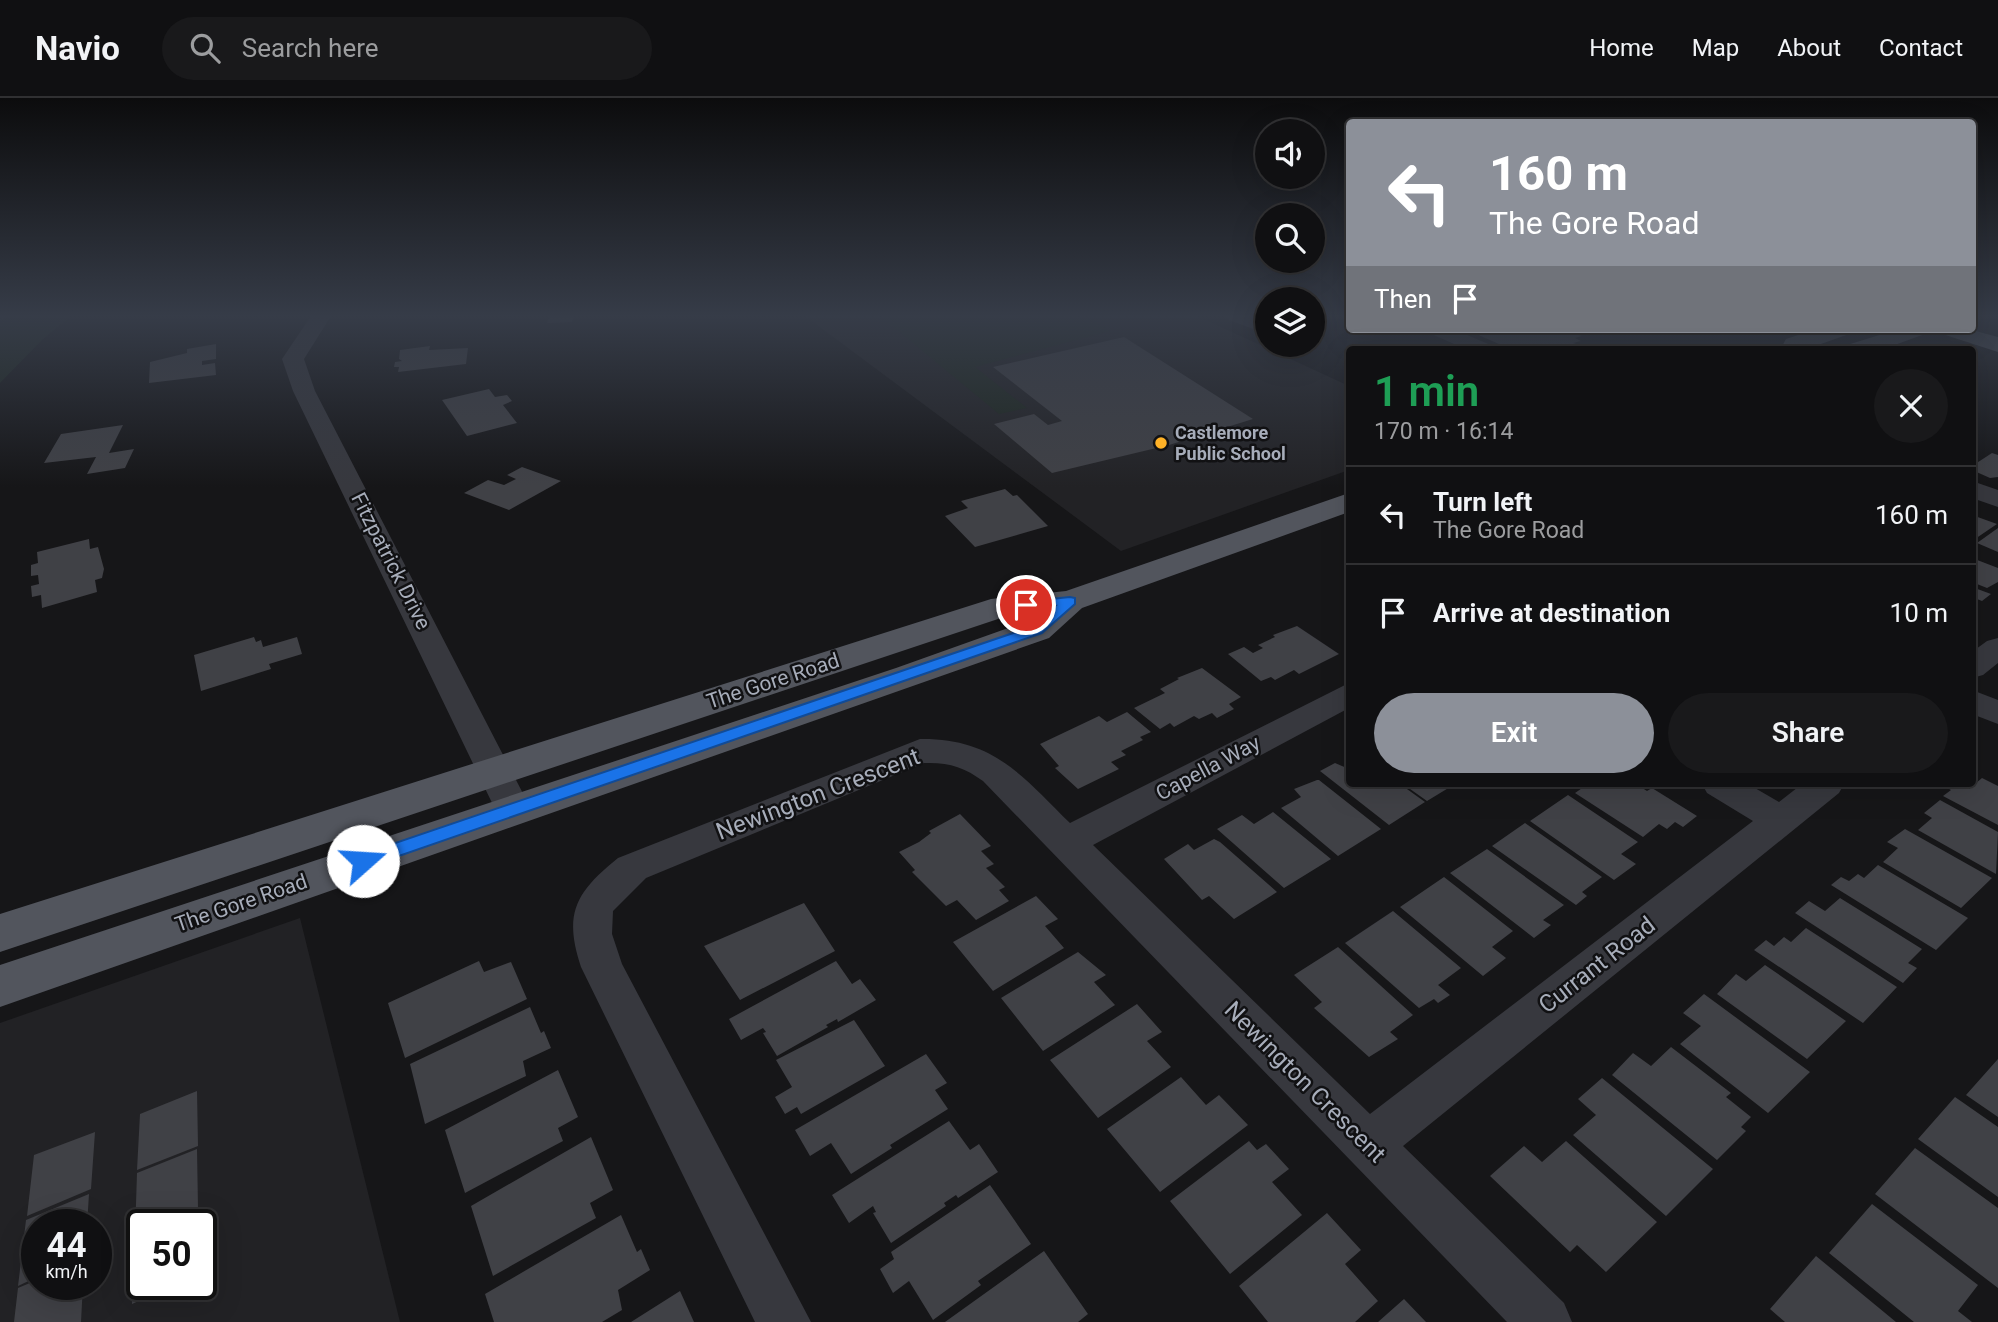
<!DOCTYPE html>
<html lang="en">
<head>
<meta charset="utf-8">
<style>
	body { margin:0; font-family:Roboto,sans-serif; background:#19191b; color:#f1f3f6; height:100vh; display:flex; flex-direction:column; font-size:26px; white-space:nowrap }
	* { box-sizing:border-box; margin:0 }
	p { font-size:23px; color:#9c9d9f }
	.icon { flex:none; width:38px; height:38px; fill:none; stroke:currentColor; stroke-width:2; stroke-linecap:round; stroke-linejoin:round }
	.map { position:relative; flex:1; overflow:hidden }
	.sheet { position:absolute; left:1346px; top:248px; width:630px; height:441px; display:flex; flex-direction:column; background:#101012; border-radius:7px; box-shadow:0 7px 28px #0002,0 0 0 2px #303032 }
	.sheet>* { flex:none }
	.guide { position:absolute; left:1346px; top:21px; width:630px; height:214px; border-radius:7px; box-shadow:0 7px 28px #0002,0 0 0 2px #303032; background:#8c9099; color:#fff; overflow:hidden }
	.buttons { position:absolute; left:1255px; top:21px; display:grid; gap:14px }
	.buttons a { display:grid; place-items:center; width:70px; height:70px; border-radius:50%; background:#101012; box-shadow:0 7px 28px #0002,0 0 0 2px #303032; font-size:35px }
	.speed { position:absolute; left:21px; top:1111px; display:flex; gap:14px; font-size:35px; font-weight:700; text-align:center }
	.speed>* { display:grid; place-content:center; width:91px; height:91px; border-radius:50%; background:#101012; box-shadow:0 7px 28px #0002,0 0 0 2px #303032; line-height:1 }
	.speed small { font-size:18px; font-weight:400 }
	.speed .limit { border:4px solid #111; border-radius:10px; background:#fff; color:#111 }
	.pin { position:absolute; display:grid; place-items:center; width:60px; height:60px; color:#fff; margin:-30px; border:4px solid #fff; border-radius:50%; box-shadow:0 2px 7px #0007 }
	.me { position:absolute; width:77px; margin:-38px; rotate:71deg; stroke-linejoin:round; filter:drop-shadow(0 0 5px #0008) }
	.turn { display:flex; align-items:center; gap:24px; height:147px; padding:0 28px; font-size:32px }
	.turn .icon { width:91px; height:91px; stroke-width:2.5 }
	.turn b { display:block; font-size:49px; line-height:60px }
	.then { display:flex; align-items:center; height:66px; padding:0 28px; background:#0003; gap:14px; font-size:26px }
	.round { display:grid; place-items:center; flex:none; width:74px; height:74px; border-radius:37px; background:#19191b }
	.overview { display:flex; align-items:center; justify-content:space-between; height:119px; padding:0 28px }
	h1 { font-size:42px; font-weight:600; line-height:52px; color:#1e9e55 }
	.primary-button { display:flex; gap:14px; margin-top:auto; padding:14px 28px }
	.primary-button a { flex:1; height:80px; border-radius:42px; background:#8c9099; color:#fff; font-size:28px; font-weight:600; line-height:80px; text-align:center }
	.primary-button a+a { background:#19191b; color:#f1f3f6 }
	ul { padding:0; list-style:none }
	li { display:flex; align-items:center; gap:21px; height:98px; padding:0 28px; border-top:2px solid #303032 }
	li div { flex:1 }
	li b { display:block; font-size:26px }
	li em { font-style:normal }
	header { display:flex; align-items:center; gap:42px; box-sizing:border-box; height:98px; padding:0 35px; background:#101012; border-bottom:2px solid #303032 }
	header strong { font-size:33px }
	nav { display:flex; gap:38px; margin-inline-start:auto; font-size:24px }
	.search { width:490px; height:63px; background:#19191b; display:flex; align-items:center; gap:18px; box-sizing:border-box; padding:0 24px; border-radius:38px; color:#9c9d9f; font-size:26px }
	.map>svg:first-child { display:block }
	.built { fill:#222225; fill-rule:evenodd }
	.green { fill:#1d271f }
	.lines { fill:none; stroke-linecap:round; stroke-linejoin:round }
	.stream { stroke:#2b363e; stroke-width:6 }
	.building { fill:#404146 }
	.minor { fill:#37383e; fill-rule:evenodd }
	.major { fill:#52555d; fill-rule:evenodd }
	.route { fill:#1a73e8; stroke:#114b97; stroke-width:2 }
	.poi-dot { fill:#ffb227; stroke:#111113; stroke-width:2.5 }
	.labels { text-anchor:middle; stroke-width:5; stroke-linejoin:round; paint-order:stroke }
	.far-poi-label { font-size:18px; font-weight:bold; fill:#a7adba; stroke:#111113; text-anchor:start }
	.street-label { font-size:21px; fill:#a7adba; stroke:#111113 }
	.near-street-label { font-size:24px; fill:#a7adba; stroke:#111113 }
</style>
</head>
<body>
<header>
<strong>Navio</strong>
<div class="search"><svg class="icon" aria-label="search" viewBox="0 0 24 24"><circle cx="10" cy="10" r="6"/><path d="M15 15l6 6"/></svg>Search here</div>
<nav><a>Home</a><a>Map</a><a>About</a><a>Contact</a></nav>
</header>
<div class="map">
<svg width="1998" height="1224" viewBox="0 0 1998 1224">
	<rect width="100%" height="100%" fill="#161618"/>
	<path class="built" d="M805 218H1197L1349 288V372L1121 453Z
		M300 820 400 1224H0V925ZM37 1127H96V1186H37ZM142 1127H201V1186H142Z"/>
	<path class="green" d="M0 218H71L42 242 0 285Z
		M880 218H1077L1092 222 1110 233 975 269 1027 310 999 316Z"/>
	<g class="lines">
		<path class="stream" d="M0 219 4 218"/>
	</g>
	<path class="building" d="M549 218H574L572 224 547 225Z
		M1465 231H1557L1582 238 1575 240 1581 243 1573 245 1579 247 1569 251 1505 252 1508 250Z
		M1124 239 1253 321 1169 347 1052 375 994 326 1034 316 1048 327 1062 323 993 269Z
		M216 246V261L202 263V267L215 265 216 277 149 285 150 264 187 255V251Z
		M430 248 429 252 468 250 466 266 398 274 399 269H394L395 264 402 263 399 261 400 252Z
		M489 291 495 299 507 297 512 303 503 307 517 325 467 338 442 302Z
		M123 327 109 355 134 351 125 370 87 376 96 359 44 365 61 336Z
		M1992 355 1998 357V379L1990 380 1972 372V368Z
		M522 369 561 383 509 412 464 395 488 382 504 387 516 381 507 377Z
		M1005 391 1013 398 1017 397 1048 428 975 449 945 418 968 410 961 403Z
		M1972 417 1997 426 1972 443Z
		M1998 430V454L1977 445Z
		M89 441 90 451 98 449 104 471 102 480 95 482 97 494 42 510 41 497 32 499 31 488 39 486 38 477 31 478V467L38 465 37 454Z
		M1972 460 1998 470V484L1987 490 1972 484Z
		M1972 489 1991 496 1982 503 1972 499Z
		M1297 528 1339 556 1299 576 1294 572 1275 582 1271 579 1261 583 1228 556 1244 549 1253 555 1263 550 1258 547 1275 539 1273 537Z
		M254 539 256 544 261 542 263 549 297 539 302 556 269 566 271 571 201 593 194 557Z
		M1202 570 1241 599 1229 606 1234 611 1217 620 1212 615 1199 621 1194 618 1174 629 1170 625 1160 631 1134 610 1165 595 1160 591 1179 581 1177 580Z
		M1127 614 1151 634 1140 639 1143 642 1121 653 1126 657 1111 664 1119 671 1078 691 1055 670 1059 668 1040 646 1099 618 1107 624Z
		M1335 665 1349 671V686H1400L1425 704 1389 727 1320 673Z
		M1982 680 1998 688V727L1943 698 1951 692 1940 686H1960L1969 691Z
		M1317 682H1319L1381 731 1338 758 1281 710 1301 699 1294 691Z
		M1403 686H1455L1427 703Z
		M1588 686H1636L1647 693 1652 690 1697 718 1683 729 1675 724 1667 731 1659 726 1643 739 1575 695Z
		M1568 697 1638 744 1621 756 1636 766 1614 782 1530 723Z
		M1940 702 1998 734 1996 776 1918 732 1932 720 1924 715Z
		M1273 714 1331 761 1284 790 1217 731 1242 717 1254 726Z
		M960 716 991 748 981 753 994 766 986 770 1005 789 999 792 1009 803 976 822 957 802 946 808 912 774 915 772 899 754 919 744 931 735 929 733Z
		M1525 725 1602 779 1582 794 1587 798 1576 807 1492 748Z
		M1905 731 1992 780 1961 810 1883 764 1898 750 1887 744Z
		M1214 741 1220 744 1277 794 1234 821 1209 798 1202 802 1164 761 1188 746 1194 752Z
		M1487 751 1564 807 1543 822 1551 827 1534 840 1450 775Z
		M1878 767 1968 820 1936 852 1831 787 1841 779 1849 783 1858 776 1864 780Z
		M1444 779 1513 833 1492 849 1506 860 1483 878 1400 809Z
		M1036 798 1058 821 1045 828 1064 850 993 893 953 844Z
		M1840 800 1922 851 1908 865 1917 870 1903 885 1795 815 1809 803 1825 813Z
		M804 805 835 853 740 902 704 848Z
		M1393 813 1461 870 1438 887 1450 897 1438 905 1434 901 1419 910 1345 845Z
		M1806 830 1897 889 1863 925 1754 852 1766 842 1774 848 1784 839 1791 844Z
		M1338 849 1413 917 1390 934 1398 941 1369 959 1314 910 1322 904 1294 877Z
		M1078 854 1106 877 1094 884 1115 907 1043 953 1001 900Z
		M479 863 484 874 511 864 527 901 405 960 388 905Z
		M836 863 852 886 860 881 876 902 838 924 837 921 826 927 828 929 777 958 763 935 766 934 763 930 741 942 729 921Z
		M1765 867 1846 923 1807 961 1717 896 1736 876 1746 883Z
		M1704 896 1810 974 1768 1015 1680 946 1701 928 1683 915Z
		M1137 906 1162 934 1147 943 1171 969 1098 1020 1050 962Z
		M530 909 541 935 544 933 551 950 523 963 526 978 425 1026 410 966Z
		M854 922 885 968 801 1016 797 1009 785 1016 775 999 792 989 776 962Z
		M1671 949 1731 995 1726 999 1751 1019 1741 1029 1746 1033 1717 1062 1612 977 1633 955 1651 968Z
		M926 956 947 985 935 992 948 1011 890 1047 892 1050 851 1076 831 1045 810 1058 795 1032Z
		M1998 961V1019L1966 997Z
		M558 972 578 1019 558 1030 563 1043 465 1095 445 1032Z
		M1181 979 1206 1007 1219 997 1248 1027 1160 1094 1107 1031Z
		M1602 980 1713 1071 1666 1118 1573 1037 1596 1017 1578 1001Z
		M197 993 198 1048 137 1072 140 1016Z
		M1955 999 1998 1029V1099L1918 1041Z
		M949 1023 970 1052 979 1046 998 1074 958 1100 956 1097 944 1105 946 1108 891 1145 873 1115 876 1114 873 1108 849 1125 832 1097Z
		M95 1034 91 1091 27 1118 34 1057Z
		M591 1039 613 1092 590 1105 596 1120 493 1178 471 1108Z
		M1249 1043 1257 1052 1266 1046 1289 1071 1272 1084 1302 1117 1230 1176 1170 1103Z
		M1566 1043 1657 1124 1606 1174 1577 1147 1570 1154 1490 1078 1524 1048 1542 1064Z
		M1915 1050 1998 1110V1190L1875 1096Z
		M197 1051 198 1110 158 1127H142V1134L135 1137 137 1075Z
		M990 1087 1031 1146 978 1183 981 1187 933 1222 909 1183 893 1195 880 1171 894 1161 891 1154Z
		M89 1096 87 1127H37V1179L18 1188 26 1122Z
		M1872 1106 1978 1187 1958 1213 1972 1224H1914L1829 1155Z
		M198 1112V1127H162Z
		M1327 1115 1361 1152 1345 1166 1378 1203 1355 1224H1268L1239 1188Z
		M621 1117 637 1154 641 1151 650 1172 618 1192 622 1212 602 1224H494L485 1196Z
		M142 1136V1186H176L132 1206 135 1139Z
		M1044 1153 1088 1216 1078 1224H945Z
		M1816 1158 1896 1224H1785L1770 1211Z
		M37 1182V1186H83L81 1224H14L18 1190Z
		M680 1193 694 1224H631Z
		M1404 1201 1426 1224H1378Z"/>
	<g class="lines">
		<path class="minor" d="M311 218H331L304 261 315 293 531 711 526 720 513 724 500 720 495 711 293 293 282 261Z
			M1226 218H1254L1267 223V236L1229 222Z
			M1312 218H1325L1322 222 1312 224Z
			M1426 231H1453L1493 248 1496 252H1468L1429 235Z
			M1972 383 1998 392V409L1972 400Z
			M1998 540V565L1983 577 1972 580V554L1987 543Z
			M1349 585V610L1093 747 1370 1016 1753 723 1707 695 1702 686H1748L1779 704 1802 686H1844L1839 695 1403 1048 1564 1205 1572 1224H1507L983 683C964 669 948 664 924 665L646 780 613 813 612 836 622 866 811 1224H755L581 869C563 815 576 794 618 760L920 641C994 640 1022 678 1070 725Z
			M1972 592 1998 602V626L1972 616Z"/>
		<path class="major" d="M1817 231H1853L1849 236 1804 252H1780L1786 241Z
			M1899 231H1968L1998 239V254L1933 233 1881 252H1844L1847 247Z
			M1349 395V414L1082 510 1049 540 0 909V867L896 570 1025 524 1034 516 1007 518 0 854V816L991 501 1066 493Z"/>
	</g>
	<linearGradient id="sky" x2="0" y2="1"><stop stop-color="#0c0c0d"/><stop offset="0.56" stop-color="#363c48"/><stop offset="1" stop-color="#363c48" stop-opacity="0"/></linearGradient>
	<rect width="1998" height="389" fill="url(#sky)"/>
	<path class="route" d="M1070 499 1075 500V506L1042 535 370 768H357L354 763 357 758 1031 529 1055 508 1026 511 1019 507 1021 504Z"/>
	<circle class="poi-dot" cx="1161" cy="345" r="7"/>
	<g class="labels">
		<g class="far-poi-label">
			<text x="1175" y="341">Castlemore<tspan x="1175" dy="21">Public School</tspan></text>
		</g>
		<g class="street-label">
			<text transform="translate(391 463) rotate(63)" y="7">Fitzpatrick Drive</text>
			<text transform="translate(773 583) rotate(-18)" y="7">The Gore Road</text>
			<text transform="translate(1208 670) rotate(-28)" y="7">Capella Way</text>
			<text transform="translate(241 805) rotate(-19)" y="7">The Gore Road</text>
		</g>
		<g class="near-street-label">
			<text transform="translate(818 696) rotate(-21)" y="8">Newington Crescent</text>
			<text transform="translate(1597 867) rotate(-38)" y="8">Currant Road</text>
			<text transform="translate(1305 984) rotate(45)" y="8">Newington Crescent</text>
		</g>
	</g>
</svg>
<div class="buttons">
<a><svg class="icon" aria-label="sound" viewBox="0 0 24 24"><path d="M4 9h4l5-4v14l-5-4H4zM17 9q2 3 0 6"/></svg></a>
<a><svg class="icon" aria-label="search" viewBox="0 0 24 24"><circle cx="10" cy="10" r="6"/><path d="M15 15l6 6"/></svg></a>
<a><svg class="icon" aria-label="layers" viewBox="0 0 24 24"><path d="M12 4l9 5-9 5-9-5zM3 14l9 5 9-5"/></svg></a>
</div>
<div class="speed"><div>44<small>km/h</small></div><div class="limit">50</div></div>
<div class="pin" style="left:1026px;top:507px;background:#d93025"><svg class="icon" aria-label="arrive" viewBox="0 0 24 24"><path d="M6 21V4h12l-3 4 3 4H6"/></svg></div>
<svg class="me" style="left:363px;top:763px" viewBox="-20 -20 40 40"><circle r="19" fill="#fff"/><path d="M0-13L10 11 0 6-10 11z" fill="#1a73e8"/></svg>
<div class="guide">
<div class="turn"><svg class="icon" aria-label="left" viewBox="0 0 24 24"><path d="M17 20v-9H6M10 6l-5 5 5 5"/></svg><div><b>160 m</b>The Gore Road</div></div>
<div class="then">Then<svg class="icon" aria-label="arrive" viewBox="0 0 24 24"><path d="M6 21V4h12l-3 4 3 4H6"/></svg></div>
</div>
<section class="sheet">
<div class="overview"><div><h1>1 min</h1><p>170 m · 16:14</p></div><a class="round"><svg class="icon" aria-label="close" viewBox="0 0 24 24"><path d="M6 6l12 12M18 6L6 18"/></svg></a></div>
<ul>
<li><svg class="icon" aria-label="left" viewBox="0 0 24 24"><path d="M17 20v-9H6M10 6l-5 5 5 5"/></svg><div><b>Turn left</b><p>The Gore Road</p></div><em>160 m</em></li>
<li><svg class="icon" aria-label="arrive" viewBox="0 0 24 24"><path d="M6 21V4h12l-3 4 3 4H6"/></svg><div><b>Arrive at destination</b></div><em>10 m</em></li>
</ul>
<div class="primary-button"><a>Exit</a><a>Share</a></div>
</section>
</div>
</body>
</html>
